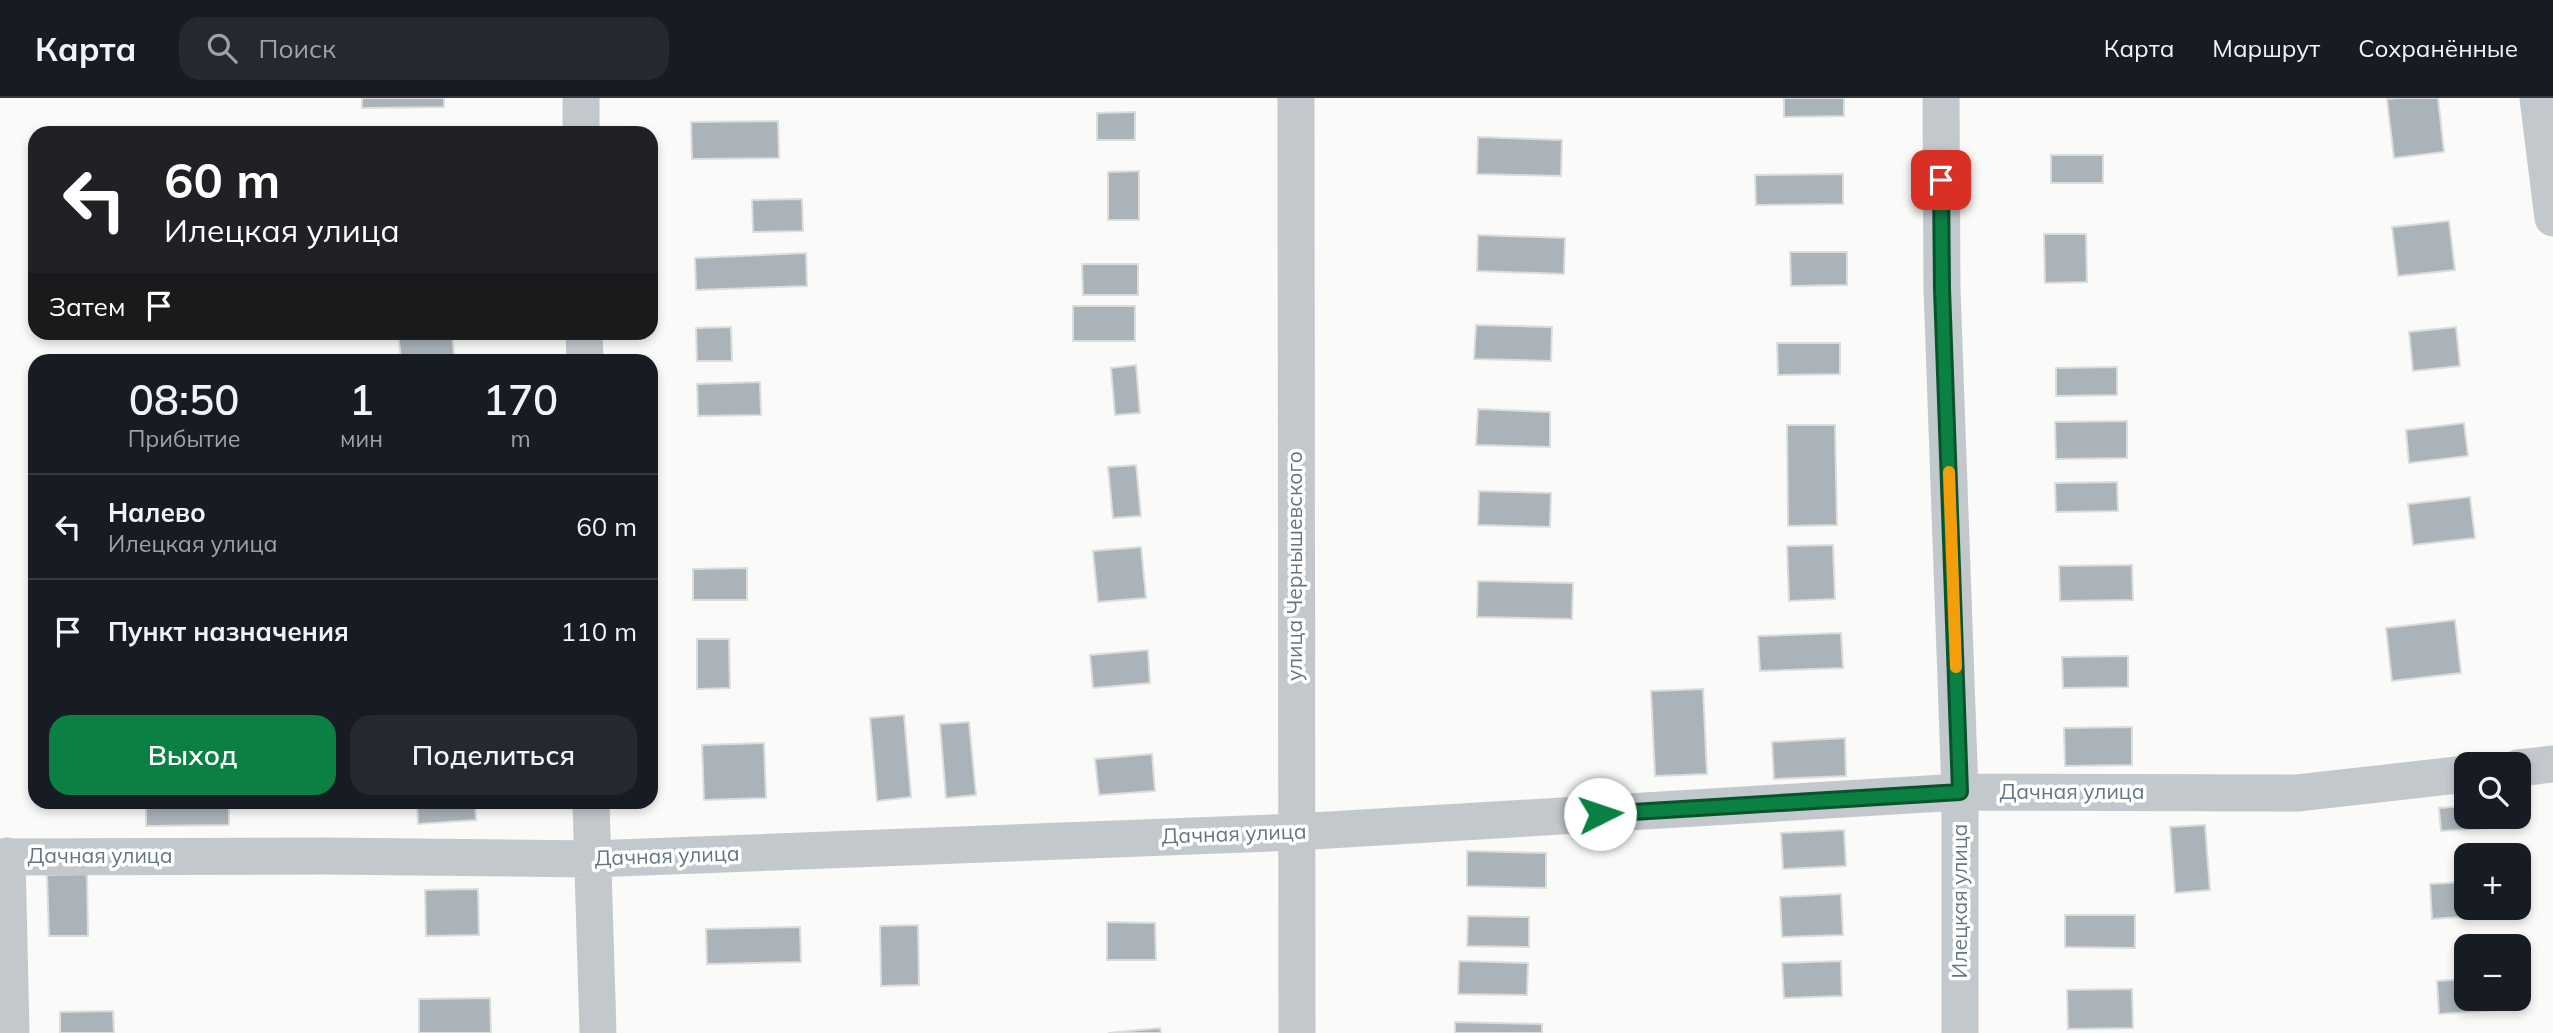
<!DOCTYPE html>
<html lang="ru">
<head>
<meta charset="utf-8">
<style>
	body { margin:0; font-family:Mulish,sans-serif; background:#242831; color:#f1f3f6; height:100vh; display:flex; flex-direction:column; font-size:26px; white-space:nowrap }
	* { box-sizing:border-box; margin:0 }
	p { font-size:23px; color:#9ea1a6 }
	.icon { flex:none; width:38px; height:38px; fill:none; stroke:currentColor; stroke-width:2; stroke-linecap:round; stroke-linejoin:round }
	.map { position:relative; flex:1; overflow:hidden }
	.sheet { position:absolute; left:28px; top:256px; width:630px; height:455px; display:flex; flex-direction:column; background:#171b24; border-radius:21px; box-shadow:0 4px 10px #0003 }
	.sheet>* { flex:none }
	.hud { position:absolute; left:28px; top:28px; width:630px; height:214px; border-radius:21px; box-shadow:0 4px 10px #0003; background:#202124; color:#fff; overflow:hidden }
	.controls { position:absolute; left:2454px; top:654px; display:grid; gap:14px }
	.controls a { display:grid; place-items:center; width:77px; height:77px; border-radius:14px; background:#171b24; box-shadow:0 4px 10px #0003; font-size:35px }
	.pin { position:absolute; display:grid; place-items:center; width:60px; height:60px; color:#fff; margin:-30px; border-radius:14px; box-shadow:0 4px 10px #0006 }
	.me { position:absolute; width:77px; margin:-38px; rotate:86deg; stroke-linejoin:round; filter:drop-shadow(0 0 5px #0008) }
	.turn { display:flex; align-items:center; gap:24px; height:147px; padding:0 21px; font-size:32px }
	.turn .icon { width:91px; height:91px; stroke-width:2.5 }
	.turn b { display:block; font-size:49px; line-height:60px }
	.then { display:flex; align-items:center; height:66px; padding:0 21px; background:#0003; gap:14px; font-size:26px }
	.eta { display:flex; justify-content:space-evenly; align-items:center; height:119px; text-align:center }
	.eta b { font-size:42px; font-weight:600; line-height:49px }
	.action { display:flex; gap:14px; margin-top:auto; padding:14px 21px }
	.action a { flex:1; height:80px; border-radius:21px; background:#0b8043; color:#fff; font-size:28px; font-weight:600; line-height:80px; text-align:center }
	.action a+a { background:#242831; color:#f1f3f6 }
	ul { padding:0; list-style:none }
	li { display:flex; align-items:center; gap:21px; height:105px; padding:0 21px; border-top:2px solid #363941 }
	li div { flex:1 }
	li b { display:block; font-size:26px }
	li em { font-style:normal }
	header { display:flex; align-items:center; gap:42px; box-sizing:border-box; height:98px; padding:0 35px; background:#171b24; border-bottom:2px solid #363941 }
	header strong { font-size:33px }
	nav { display:flex; gap:38px; margin-inline-start:auto; font-size:24px }
	.search { width:490px; height:63px; background:#242831; display:flex; align-items:center; gap:18px; box-sizing:border-box; padding:0 24px; border-radius:21px; color:#9ea1a6; font-size:26px }
	.map>svg:first-child { display:block }
	.building { fill:#aab3b9; stroke:#dcdcda; stroke-width:2 }
	.lines { fill:none; stroke-linecap:round; stroke-linejoin:round }
	.minor { stroke:#c3c8cc; stroke-width:37 }
	.route-casing { stroke:#07532c; stroke-width:18 }
	.route { stroke:#0b8043; stroke-width:12 }
	.slow { stroke:#f59e0b; stroke-width:12 }
	.labels { text-anchor:middle; stroke-width:7; stroke-linejoin:round; paint-order:stroke }
	.street-label { font-size:21px; fill:#657683; stroke:#fff }
</style>
</head>
<body>
<header>
<strong>Карта</strong>
<div class="search"><svg class="icon" aria-label="search" viewBox="0 0 24 24"><circle cx="10" cy="10" r="6"/><path d="M15 15l6 6"/></svg>Поиск</div>
<nav><a>Карта</a><a>Маршрут</a><a>Сохранённые</a></nav>
</header>
<div class="map">
<svg width="2553" height="935" viewBox="0 0 2553 935">
	<rect width="100%" height="100%" fill="#fafaf8"/>
	<path class="building" d="M362 0H444V9L362 10Z
		M1784 0H1844V18L1784 19Z
		M2399 0H2438L2444 54 2394 60 2387 1Z
		M1135 14V42H1097V15Z
		M778 23 779 60 692 61 691 24Z
		M1478 39 1562 42 1561 78 1477 76Z
		M2051 57H2103V85H2051Z
		M1139 73V122H1108V74Z
		M1843 76V106L1756 107 1755 77Z
		M802 101 803 133 753 134 752 102Z
		M2449 123 2455 172 2398 178 2392 129Z
		M2044 136H2086L2087 184 2045 185Z
		M1478 137 1565 140 1564 176 1477 173Z
		M1790 154H1847V187L1791 188Z
		M806 155 807 188 696 192 695 160Z
		M1082 166H1138V197H1083Z
		M1073 208H1135V243H1073Z
		M1476 227 1552 229 1551 263 1474 261Z
		M731 229 732 263H697L696 230Z
		M2456 229 2460 268 2413 273 2409 234Z
		M398 234H452L454 258 401 262Z
		M1777 245H1840V276L1778 277Z
		M1136 267 1140 315 1115 317 1111 270Z
		M2117 269V297L2056 298V270Z
		M760 284 761 317 698 318 697 286Z
		M1478 311 1550 314V349L1476 347Z
		M2127 323V360L2056 361 2055 324Z
		M2464 325 2468 358 2409 365 2406 332Z
		M1787 327H1835L1837 427 1788 428Z
		M1136 367 1141 418 1113 420 1108 369Z
		M2117 384 2118 413 2056 414 2055 385Z
		M1479 393 1551 395 1550 429 1478 427Z
		M2470 399 2475 440 2413 447 2408 406Z
		M1833 447 1835 501 1789 503 1787 448Z
		M1141 449 1146 500 1098 504 1093 453Z
		M2132 467 2133 502 2060 503 2059 468Z
		M747 470V502H693V471Z
		M1478 483 1573 485 1572 521 1477 519Z
		M2455 522 2461 575 2392 583 2386 530Z
		M1841 535 1843 570 1760 573 1758 538Z
		M697 541H729L730 590 697 591Z
		M1148 552 1150 585 1093 590 1090 557Z
		M2128 558V589L2063 590 2062 559Z
		M1703 591 1707 676 1655 678 1651 593Z
		M904 617 911 699 877 703 870 620Z
		M969 624 976 697 946 700 940 626Z
		M2132 629V667L2065 668 2064 630Z
		M1845 640 1846 678 1774 681 1772 644Z
		M764 645 766 700 704 702 702 647Z
		M1152 656 1155 693 1099 697 1095 661Z
		M146 704H229V727L146 728Z
		M417 704H475L476 722 418 726Z
		M2466 708V719H2488L2489 730 2441 733 2439 710Z
		M2205 727 2210 792 2175 795 2170 729Z
		M1844 732 1846 768 1783 771 1781 735Z
		M1467 753 1546 755V790L1467 788Z
		M87 776 88 838H49L47 777Z
		M2466 784V810H2489V817L2432 821 2430 786Z
		M478 791 479 837 426 838 425 792Z
		M1841 796 1843 837 1782 839 1780 799Z
		M2065 817H2135V850L2065 849Z
		M1468 818 1529 819V849L1467 848Z
		M1107 824 1155 825 1156 862H1107Z
		M918 827 919 887 881 888 880 828Z
		M800 829 801 864 707 866 706 831Z
		M1459 863 1528 865 1527 897 1458 896Z
		M1841 863 1842 898 1784 900 1782 865Z
		M2466 881V901H2495L2496 912 2439 916 2437 883Z
		M2132 891 2133 930 2068 931 2067 892Z
		M490 900 491 935H419V901Z
		M113 913 114 935H60V914Z
		M1455 924 1542 926V935H1455Z
		M1160 930 1161 935H1108Z"/>
	<g class="lines">
		<path class="minor" d="M581 0V35
			M1296 0 1297 935
			M1941 0 1942 191 1960 694V935
			M2538 0 2553 120
			M584 234 585 262
			M2518 670 2553 666
			M591 704 598 935
			M7 758 11 935
			M0 759 325 758 592 761 1296 734 1960 694 2297 695 2466 676"/>
	</g>
	<g class="lines">
		<g class="route-casing">
			<path id="route" d="M1600 716 1960 694 1942 191 1941 82"/>
		</g>
		<use href="#route" class="route"/>
		<path class="slow" d="M1949 374 1956 569"/>
	</g>
	<g class="labels">
		<g class="street-label">
			<text transform="translate(1295 468) rotate(-90)" y="7">улица Чернышевского</text>
			<text x="2072" y="701">Дачная улица</text>
			<text transform="translate(1234 736) rotate(-2)" y="7">Дачная улица</text>
			<text x="100" y="765">Дачная улица</text>
			<text transform="translate(667 758) rotate(-2)" y="7">Дачная улица</text>
			<text transform="translate(1960 803) rotate(-90)" y="7">Илецкая улица</text>
		</g>
	</g>
</svg>
<div class="controls">
<a><svg class="icon" aria-label="search" viewBox="0 0 24 24"><circle cx="10" cy="10" r="6"/><path d="M15 15l6 6"/></svg></a>
<a>+</a>
<a>−</a>
</div>
<div class="pin" style="left:1941px;top:82px;background:#d93025"><svg class="icon" aria-label="arrive" viewBox="0 0 24 24"><path d="M6 21V4h12l-3 4 3 4H6"/></svg></div>
<svg class="me" style="left:1600px;top:716px" viewBox="-20 -20 40 40"><circle r="19" fill="#fff"/><path d="M0-13L10 11 0 6-10 11z" fill="#0b8043"/></svg>
<div class="hud">
<div class="turn"><svg class="icon" aria-label="left" viewBox="0 0 24 24"><path d="M17 20v-9H6M10 6l-5 5 5 5"/></svg><div><b>60 m</b>Илецкая улица</div></div>
<div class="then">Затем<svg class="icon" aria-label="arrive" viewBox="0 0 24 24"><path d="M6 21V4h12l-3 4 3 4H6"/></svg></div>
</div>
<section class="sheet">
<div class="eta">
<div><b>08:50</b><p>Прибытие</p></div>
<div><b>1</b><p>мин</p></div>
<div><b>170</b><p>m</p></div>
</div>
<ul>
<li><svg class="icon" aria-label="left" viewBox="0 0 24 24"><path d="M17 20v-9H6M10 6l-5 5 5 5"/></svg><div><b>Налево</b><p>Илецкая улица</p></div><em>60 m</em></li>
<li><svg class="icon" aria-label="arrive" viewBox="0 0 24 24"><path d="M6 21V4h12l-3 4 3 4H6"/></svg><div><b>Пункт назначения</b></div><em>110 m</em></li>
</ul>
<div class="action"><a>Выход</a><a>Поделиться</a></div>
</section>
</div>
</body>
</html>
